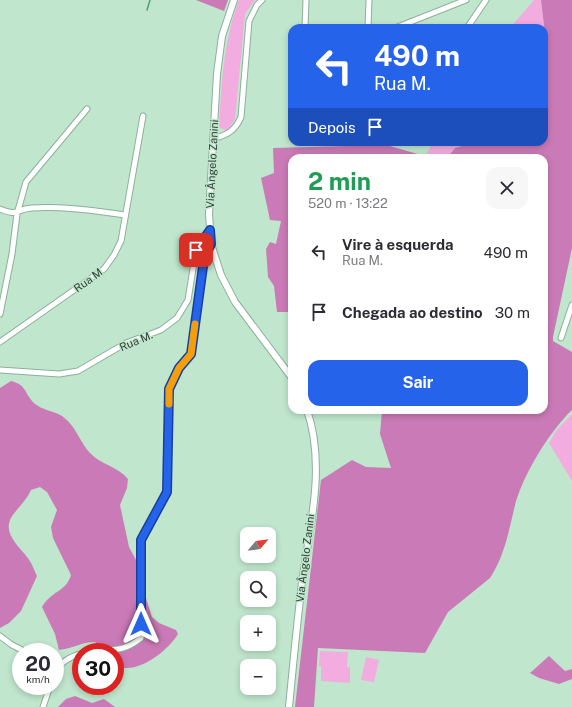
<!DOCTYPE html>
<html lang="pt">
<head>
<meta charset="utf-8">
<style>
	body { margin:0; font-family:"Public Sans",sans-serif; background:#f7f7f7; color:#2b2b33; height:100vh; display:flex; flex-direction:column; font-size:15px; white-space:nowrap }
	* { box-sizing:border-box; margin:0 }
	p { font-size:13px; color:#7c7c81 }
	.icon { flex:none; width:22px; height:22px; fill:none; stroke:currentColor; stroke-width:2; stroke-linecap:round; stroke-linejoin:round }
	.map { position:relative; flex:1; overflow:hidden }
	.drawer { position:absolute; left:288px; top:154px; width:260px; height:260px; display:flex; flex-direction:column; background:#fff; border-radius:12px; box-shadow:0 2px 6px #0003 }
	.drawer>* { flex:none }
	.guide { position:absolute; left:288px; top:24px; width:260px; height:122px; border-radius:12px; box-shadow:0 2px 6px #0003; background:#2563eb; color:#fff; overflow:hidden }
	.needle { width:26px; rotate:61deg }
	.controls { position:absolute; left:240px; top:527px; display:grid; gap:8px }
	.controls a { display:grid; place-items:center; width:36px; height:36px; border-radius:8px; background:#fff; box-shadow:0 2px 6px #0003; font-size:20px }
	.speed { position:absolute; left:12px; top:643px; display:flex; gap:8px; font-size:20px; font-weight:700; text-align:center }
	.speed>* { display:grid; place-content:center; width:52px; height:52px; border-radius:50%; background:#fff; box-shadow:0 2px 6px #0003; line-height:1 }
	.speed small { font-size:10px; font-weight:400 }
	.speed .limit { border:6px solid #d22; background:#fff; color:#111 }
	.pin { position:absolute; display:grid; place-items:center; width:34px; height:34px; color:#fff; margin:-17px; border-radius:8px; box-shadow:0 2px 6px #0006 }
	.me { position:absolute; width:44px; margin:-22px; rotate:0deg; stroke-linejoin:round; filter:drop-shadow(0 0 3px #0008) }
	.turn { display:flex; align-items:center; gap:14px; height:84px; padding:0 20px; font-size:18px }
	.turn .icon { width:52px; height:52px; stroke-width:2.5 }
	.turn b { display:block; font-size:28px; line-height:34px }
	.then { display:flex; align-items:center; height:38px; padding:0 20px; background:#0003; gap:8px; font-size:15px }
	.round { display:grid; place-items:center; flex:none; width:42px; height:42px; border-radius:12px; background:#f7f7f7 }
	.summary { display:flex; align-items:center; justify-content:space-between; height:68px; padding:0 20px }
	h1 { font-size:24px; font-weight:700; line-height:30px; color:#1e9e55 }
	.cta { display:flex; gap:8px; margin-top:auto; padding:8px 20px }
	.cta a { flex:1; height:46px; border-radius:12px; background:#2563eb; color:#fff; font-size:16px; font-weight:700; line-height:46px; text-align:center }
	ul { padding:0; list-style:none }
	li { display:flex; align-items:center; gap:12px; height:60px; padding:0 20px }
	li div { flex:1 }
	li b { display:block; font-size:15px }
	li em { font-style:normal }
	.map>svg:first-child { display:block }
	.green { fill:#f2acdf }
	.forest { fill:#ca7ab6 }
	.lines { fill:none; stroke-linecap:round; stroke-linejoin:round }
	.stream { stroke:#549f74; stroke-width:1.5 }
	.minor-casing { stroke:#8cb099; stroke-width:7 }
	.tertiary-casing { stroke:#8cb099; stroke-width:8 }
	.minor { stroke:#fff; stroke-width:5 }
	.tertiary { stroke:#fff; stroke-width:6 }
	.route-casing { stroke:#184099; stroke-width:10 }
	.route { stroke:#2563eb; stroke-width:7 }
	.slow { stroke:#f59e0b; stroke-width:7 }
	.labels { text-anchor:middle; stroke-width:3; stroke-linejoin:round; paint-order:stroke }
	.street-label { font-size:11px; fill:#314137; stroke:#c0e6cd }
</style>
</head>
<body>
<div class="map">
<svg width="572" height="707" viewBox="0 0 572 707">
	<rect width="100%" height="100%" fill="#c0e6cd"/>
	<path class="green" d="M239 0H255L245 14 235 119 227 131 219 127C222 82 223 43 239 0Z
		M534 0H541L545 33 544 28H510Z
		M434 142H474L455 148 447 158 425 156Z
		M572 414V481L549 443 556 431Z
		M320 651 348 652 347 667H350V683L321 681V666H319Z
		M366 657 379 660 374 682 361 680Z"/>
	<path class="forest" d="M196 0H228L224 11Z
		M541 0H572V248L553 337V341L572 352V410C549 432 523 475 515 505 509 530 505 555 490 578L448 612 425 653 318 648 314 707H295L321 480 352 460 366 467 391 468 380 434 382 410H544V158H447L455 148 474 142H544L545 33Z
		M386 145 432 158H292V312H277L274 286 268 277 266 249 270 242 276 244 281 221 270 220 261 178 274 173 273 148Z
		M11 381C27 385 24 393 34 403 41 410 54 411 62 416 77 427 79 441 90 453 100 464 117 466 128 479L127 488 120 505 129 547 143 573 144 592 152 617 159 623 176 630 178 634C168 651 135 677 115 665V652H103L95 642C81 642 72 649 59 650L55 634 42 607C51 591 66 592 71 575L53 538 51 527 57 510 47 492 40 487 31 490C26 502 13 512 10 520 4 535 20 547 27 557 32 563 34 570 37 576L21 611 9 623 0 628V388Z
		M549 656 565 671 572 669V679L559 684 539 678 530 673Z
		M75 696 92 703 104 699 115 707H58L66 699Z"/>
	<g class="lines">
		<path class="stream" d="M147 10 150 0"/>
		<g class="minor-casing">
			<path id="minor" d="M305 28 306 0
				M368 28 369 0
				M395 28 466 0
				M467 28 486 0
				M213 139C227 135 235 131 241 117L249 21 257 5 262 0
				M0 209C21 217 14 209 32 208 63 206 95 211 125 215
				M0 314 12 254 17 214 26 182 87 109
				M561 338 572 305
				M0 342 104 269 114 255 121 241 143 116
				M0 370 59 374 78 371 126 343 161 330 177 318 188 300 196 250 210 231
				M0 636 12 645 26 652
				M87 652C111 646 118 656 141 638V540L167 492 169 389 179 368 191 354 204 259 211 244
				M55 673C59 663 71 656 81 654
				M43 707 50 686"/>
		</g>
		<g class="tertiary-casing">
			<path id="tertiary" d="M234 0 222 36 217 74 209 214 211 244 221 275 235 302 292 378
				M289 707C293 665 297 624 302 582 310 526 326 465 307 410"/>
		</g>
		<use href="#minor" class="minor"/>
		<use href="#tertiary" class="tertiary"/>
	</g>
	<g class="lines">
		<g class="route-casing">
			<path id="route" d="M141 624V540L167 492 169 389 179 368 191 354 204 259 211 244 210 230 196 250"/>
		</g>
		<use href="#route" class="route"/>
		<path class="slow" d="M169 404V389L179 368 191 354 195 324"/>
	</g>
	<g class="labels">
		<g class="street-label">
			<text transform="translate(212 164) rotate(-87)" y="4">Via Ângelo Zanini</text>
			<text transform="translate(88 280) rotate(-36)" y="4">Rua M</text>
			<text transform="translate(136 341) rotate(-23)" y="4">Rua M.</text>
			<text transform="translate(305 558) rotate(-83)" y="4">Via Ângelo Zanini</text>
		</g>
	</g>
</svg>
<div class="controls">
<a><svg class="needle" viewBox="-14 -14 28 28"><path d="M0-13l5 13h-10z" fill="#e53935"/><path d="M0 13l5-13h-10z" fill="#7c7c81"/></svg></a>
<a><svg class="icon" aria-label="search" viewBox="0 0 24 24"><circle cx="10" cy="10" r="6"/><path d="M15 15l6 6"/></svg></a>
<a>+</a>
<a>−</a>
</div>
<div class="speed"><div>20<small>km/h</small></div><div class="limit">30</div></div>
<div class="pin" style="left:196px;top:250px;background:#d93025"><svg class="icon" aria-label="arrive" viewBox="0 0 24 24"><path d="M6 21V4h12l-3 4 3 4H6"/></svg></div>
<svg class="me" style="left:141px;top:624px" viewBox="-20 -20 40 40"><path d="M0-17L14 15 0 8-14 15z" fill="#2563eb" stroke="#fff" stroke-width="4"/></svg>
<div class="guide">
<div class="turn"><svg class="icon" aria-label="left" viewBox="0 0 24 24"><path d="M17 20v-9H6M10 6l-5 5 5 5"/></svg><div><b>490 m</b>Rua M.</div></div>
<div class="then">Depois<svg class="icon" aria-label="arrive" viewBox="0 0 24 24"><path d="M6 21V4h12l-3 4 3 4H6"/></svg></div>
</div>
<section class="drawer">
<div class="summary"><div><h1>2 min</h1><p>520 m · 13:22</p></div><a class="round"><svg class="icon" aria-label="close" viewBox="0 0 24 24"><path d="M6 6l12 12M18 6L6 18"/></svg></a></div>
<ul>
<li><svg class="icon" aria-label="left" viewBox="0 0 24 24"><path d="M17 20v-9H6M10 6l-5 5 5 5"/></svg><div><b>Vire à esquerda</b><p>Rua M.</p></div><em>490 m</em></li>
<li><svg class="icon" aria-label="arrive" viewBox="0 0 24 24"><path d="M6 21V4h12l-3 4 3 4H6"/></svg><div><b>Chegada ao destino</b></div><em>30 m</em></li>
</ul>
<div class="cta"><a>Sair</a></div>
</section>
</div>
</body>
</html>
